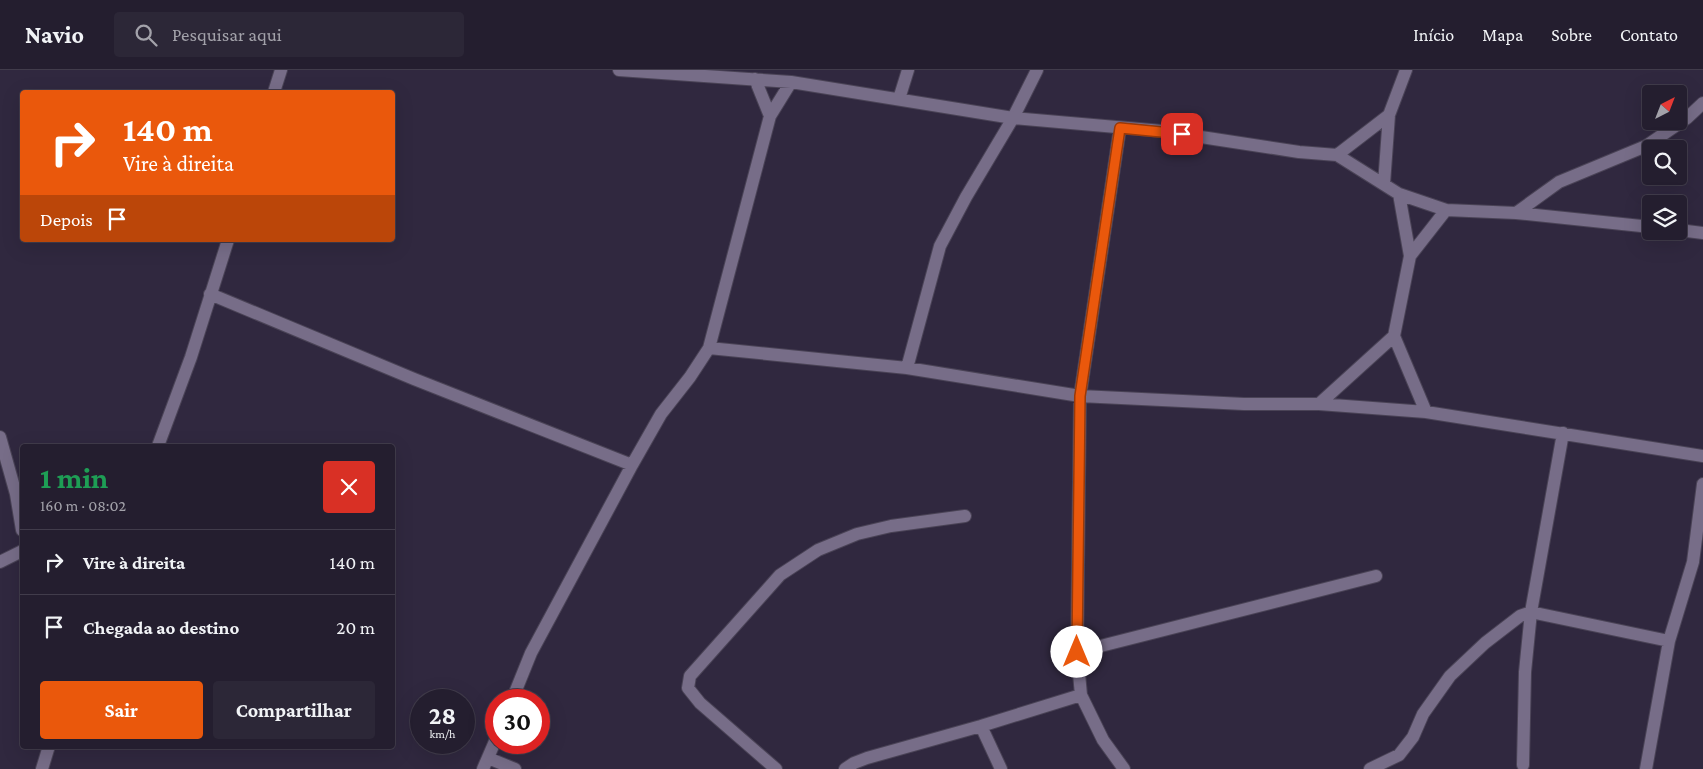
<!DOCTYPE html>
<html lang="pt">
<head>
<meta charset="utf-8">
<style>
	body { margin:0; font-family:"Crimson Pro",serif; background:#2c2737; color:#f1f3f6; height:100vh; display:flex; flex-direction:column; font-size:19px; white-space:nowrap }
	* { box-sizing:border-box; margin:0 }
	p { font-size:16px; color:#a3a2aa }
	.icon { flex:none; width:28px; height:28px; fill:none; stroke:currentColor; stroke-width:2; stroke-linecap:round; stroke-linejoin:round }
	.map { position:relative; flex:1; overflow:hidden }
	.panel { position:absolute; left:20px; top:374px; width:375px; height:305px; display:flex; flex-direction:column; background:#241e2f; border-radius:5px; box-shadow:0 5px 20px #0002,0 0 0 1px #413c4b }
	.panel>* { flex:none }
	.top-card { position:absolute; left:20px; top:20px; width:375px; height:152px; border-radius:5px; box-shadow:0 5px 20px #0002,0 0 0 1px #413c4b; background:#ea580c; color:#fff; overflow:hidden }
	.needle { width:32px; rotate:42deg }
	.controls { position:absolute; left:1642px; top:15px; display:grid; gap:10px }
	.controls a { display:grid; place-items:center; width:45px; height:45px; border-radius:5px; background:#241e2f; box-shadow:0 5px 20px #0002,0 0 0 1px #413c4b; font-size:25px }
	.speed { position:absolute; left:410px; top:619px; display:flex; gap:10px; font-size:25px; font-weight:700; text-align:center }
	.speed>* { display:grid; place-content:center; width:65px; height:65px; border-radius:50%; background:#241e2f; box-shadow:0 5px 20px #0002,0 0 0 1px #413c4b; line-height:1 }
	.speed small { font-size:12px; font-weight:400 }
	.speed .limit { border:8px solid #d22; background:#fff; color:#111 }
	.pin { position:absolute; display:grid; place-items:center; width:42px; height:42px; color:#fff; margin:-21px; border-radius:10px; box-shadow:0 2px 8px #0006 }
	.me { position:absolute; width:55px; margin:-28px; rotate:0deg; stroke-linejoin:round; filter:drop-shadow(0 0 4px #0008) }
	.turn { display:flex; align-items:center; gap:18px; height:105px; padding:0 20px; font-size:22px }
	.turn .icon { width:65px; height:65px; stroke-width:2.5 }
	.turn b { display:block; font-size:35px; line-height:42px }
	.then { display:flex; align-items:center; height:48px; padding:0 20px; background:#0003; gap:10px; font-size:19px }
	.round { display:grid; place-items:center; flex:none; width:52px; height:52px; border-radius:5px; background:#2c2737 }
	.summary { display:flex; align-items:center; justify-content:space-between; height:85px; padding:0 20px }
	h1 { font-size:30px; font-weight:700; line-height:38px; color:#1e9e55 }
	.button { display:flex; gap:10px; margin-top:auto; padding:10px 20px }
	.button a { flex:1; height:58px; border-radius:5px; background:#ea580c; color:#fff; font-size:20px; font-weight:700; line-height:58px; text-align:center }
	.button a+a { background:#2c2737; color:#f1f3f6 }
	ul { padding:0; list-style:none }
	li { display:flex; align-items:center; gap:15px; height:65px; padding:0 20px; border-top:1px solid #413c4b }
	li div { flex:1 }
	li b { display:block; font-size:19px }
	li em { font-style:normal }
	header { display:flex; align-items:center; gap:30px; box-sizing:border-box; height:70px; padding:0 25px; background:#241e2f; border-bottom:1px solid #413c4b }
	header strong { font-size:24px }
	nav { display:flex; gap:28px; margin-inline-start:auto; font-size:18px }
	.search { width:350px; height:45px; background:#2c2737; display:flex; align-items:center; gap:12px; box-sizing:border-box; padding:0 18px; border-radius:5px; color:#a3a2aa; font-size:19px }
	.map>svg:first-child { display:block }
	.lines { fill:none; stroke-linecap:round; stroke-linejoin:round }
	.street-casing { stroke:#4a4356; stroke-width:14 }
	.street { stroke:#776d88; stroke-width:12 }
	.route-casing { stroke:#983908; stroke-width:12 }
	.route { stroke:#ea580c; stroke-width:9 }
</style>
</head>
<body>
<header>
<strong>Navio</strong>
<div class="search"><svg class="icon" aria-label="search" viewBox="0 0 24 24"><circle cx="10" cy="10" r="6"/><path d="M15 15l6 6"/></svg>Pesquisar aqui</div>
<nav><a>Início</a><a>Mapa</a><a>Sobre</a><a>Contato</a></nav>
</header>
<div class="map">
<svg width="1703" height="699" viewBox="0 0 1703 699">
	<rect width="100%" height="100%" fill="#30283f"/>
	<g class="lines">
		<g class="street-casing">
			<path id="street" d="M619 0 791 12 1013 48 1162 61 1299 82 1337 85 1399 124 1446 140 1516 143 1651 157
				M755 9 770 46
				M274 22 281 0
				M899 29 908 0
				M1120 58 1080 326 1077 582 1081 625 1103 670 1124 699
				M1337 85 1389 45
				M1384 114 1389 45 1406 0
				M1399 124 1410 186 1394 266 1426 342
				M1516 143 1559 112 1646 76 1687 48 1703 33
				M1679 160 1703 163
				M1410 186 1446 140
				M210 224 414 309 632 395
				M709 278 907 298 1080 326 1244 334H1319L1426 342 1703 386
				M907 298 940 176 966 127 1013 48 1037 0
				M1319 334 1394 266
				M0 367 16 424 22 460
				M158 376 191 287 228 170
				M0 492 22 481
				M1077 582 1376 506
				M512 630 531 583 632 395 661 344 690 307 709 278 770 46 791 12
				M981 656 1001 699
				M488 688 515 699
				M1523 695 1525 602 1531 542 1563 363
				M42 699 49 676
				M483 699 496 669
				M776 699 700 633 688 618 690 606 780 505 818 480 857 464 891 456 965 446
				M845 699 854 693 867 688 981 656 1081 625
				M1370 699 1399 685 1413 667 1423 644 1450 606 1485 573 1520 546 1531 542 1540 544 1669 571
				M1646 699 1669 571 1693 492 1703 414"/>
		</g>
		<use href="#street" class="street"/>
	</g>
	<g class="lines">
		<g class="route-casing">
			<path id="route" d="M1077 582 1080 326 1120 58 1182 64"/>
		</g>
		<use href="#route" class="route"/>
	</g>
</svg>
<div class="controls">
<a><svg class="needle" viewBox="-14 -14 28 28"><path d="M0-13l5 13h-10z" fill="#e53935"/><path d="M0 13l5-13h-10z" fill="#a3a2aa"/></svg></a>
<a><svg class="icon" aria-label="search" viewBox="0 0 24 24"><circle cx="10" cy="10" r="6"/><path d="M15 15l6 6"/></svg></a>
<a><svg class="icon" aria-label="layers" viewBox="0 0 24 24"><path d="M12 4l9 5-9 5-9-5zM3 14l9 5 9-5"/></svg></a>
</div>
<div class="speed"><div>28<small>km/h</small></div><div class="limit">30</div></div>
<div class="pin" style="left:1182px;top:64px;background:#d93025"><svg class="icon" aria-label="arrive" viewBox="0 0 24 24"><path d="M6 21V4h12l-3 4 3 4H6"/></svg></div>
<svg class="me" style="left:1077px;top:582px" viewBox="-20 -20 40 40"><circle r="19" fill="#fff"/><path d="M0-13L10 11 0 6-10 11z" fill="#ea580c"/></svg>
<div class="top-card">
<div class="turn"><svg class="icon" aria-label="right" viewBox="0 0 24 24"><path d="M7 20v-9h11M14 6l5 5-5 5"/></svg><div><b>140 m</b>Vire à direita</div></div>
<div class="then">Depois<svg class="icon" aria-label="arrive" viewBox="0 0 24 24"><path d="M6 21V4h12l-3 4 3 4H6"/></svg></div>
</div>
<section class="panel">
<div class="summary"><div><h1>1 min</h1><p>160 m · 08:02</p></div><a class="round" style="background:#d93025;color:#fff"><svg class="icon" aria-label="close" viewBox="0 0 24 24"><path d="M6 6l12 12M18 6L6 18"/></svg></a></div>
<ul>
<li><svg class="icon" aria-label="right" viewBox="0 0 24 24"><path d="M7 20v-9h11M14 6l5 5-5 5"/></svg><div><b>Vire à direita</b></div><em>140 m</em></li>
<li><svg class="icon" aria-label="arrive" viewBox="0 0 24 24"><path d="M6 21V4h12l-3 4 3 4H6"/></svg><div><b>Chegada ao destino</b></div><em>20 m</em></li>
</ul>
<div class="button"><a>Sair</a><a>Compartilhar</a></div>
</section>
</div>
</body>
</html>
